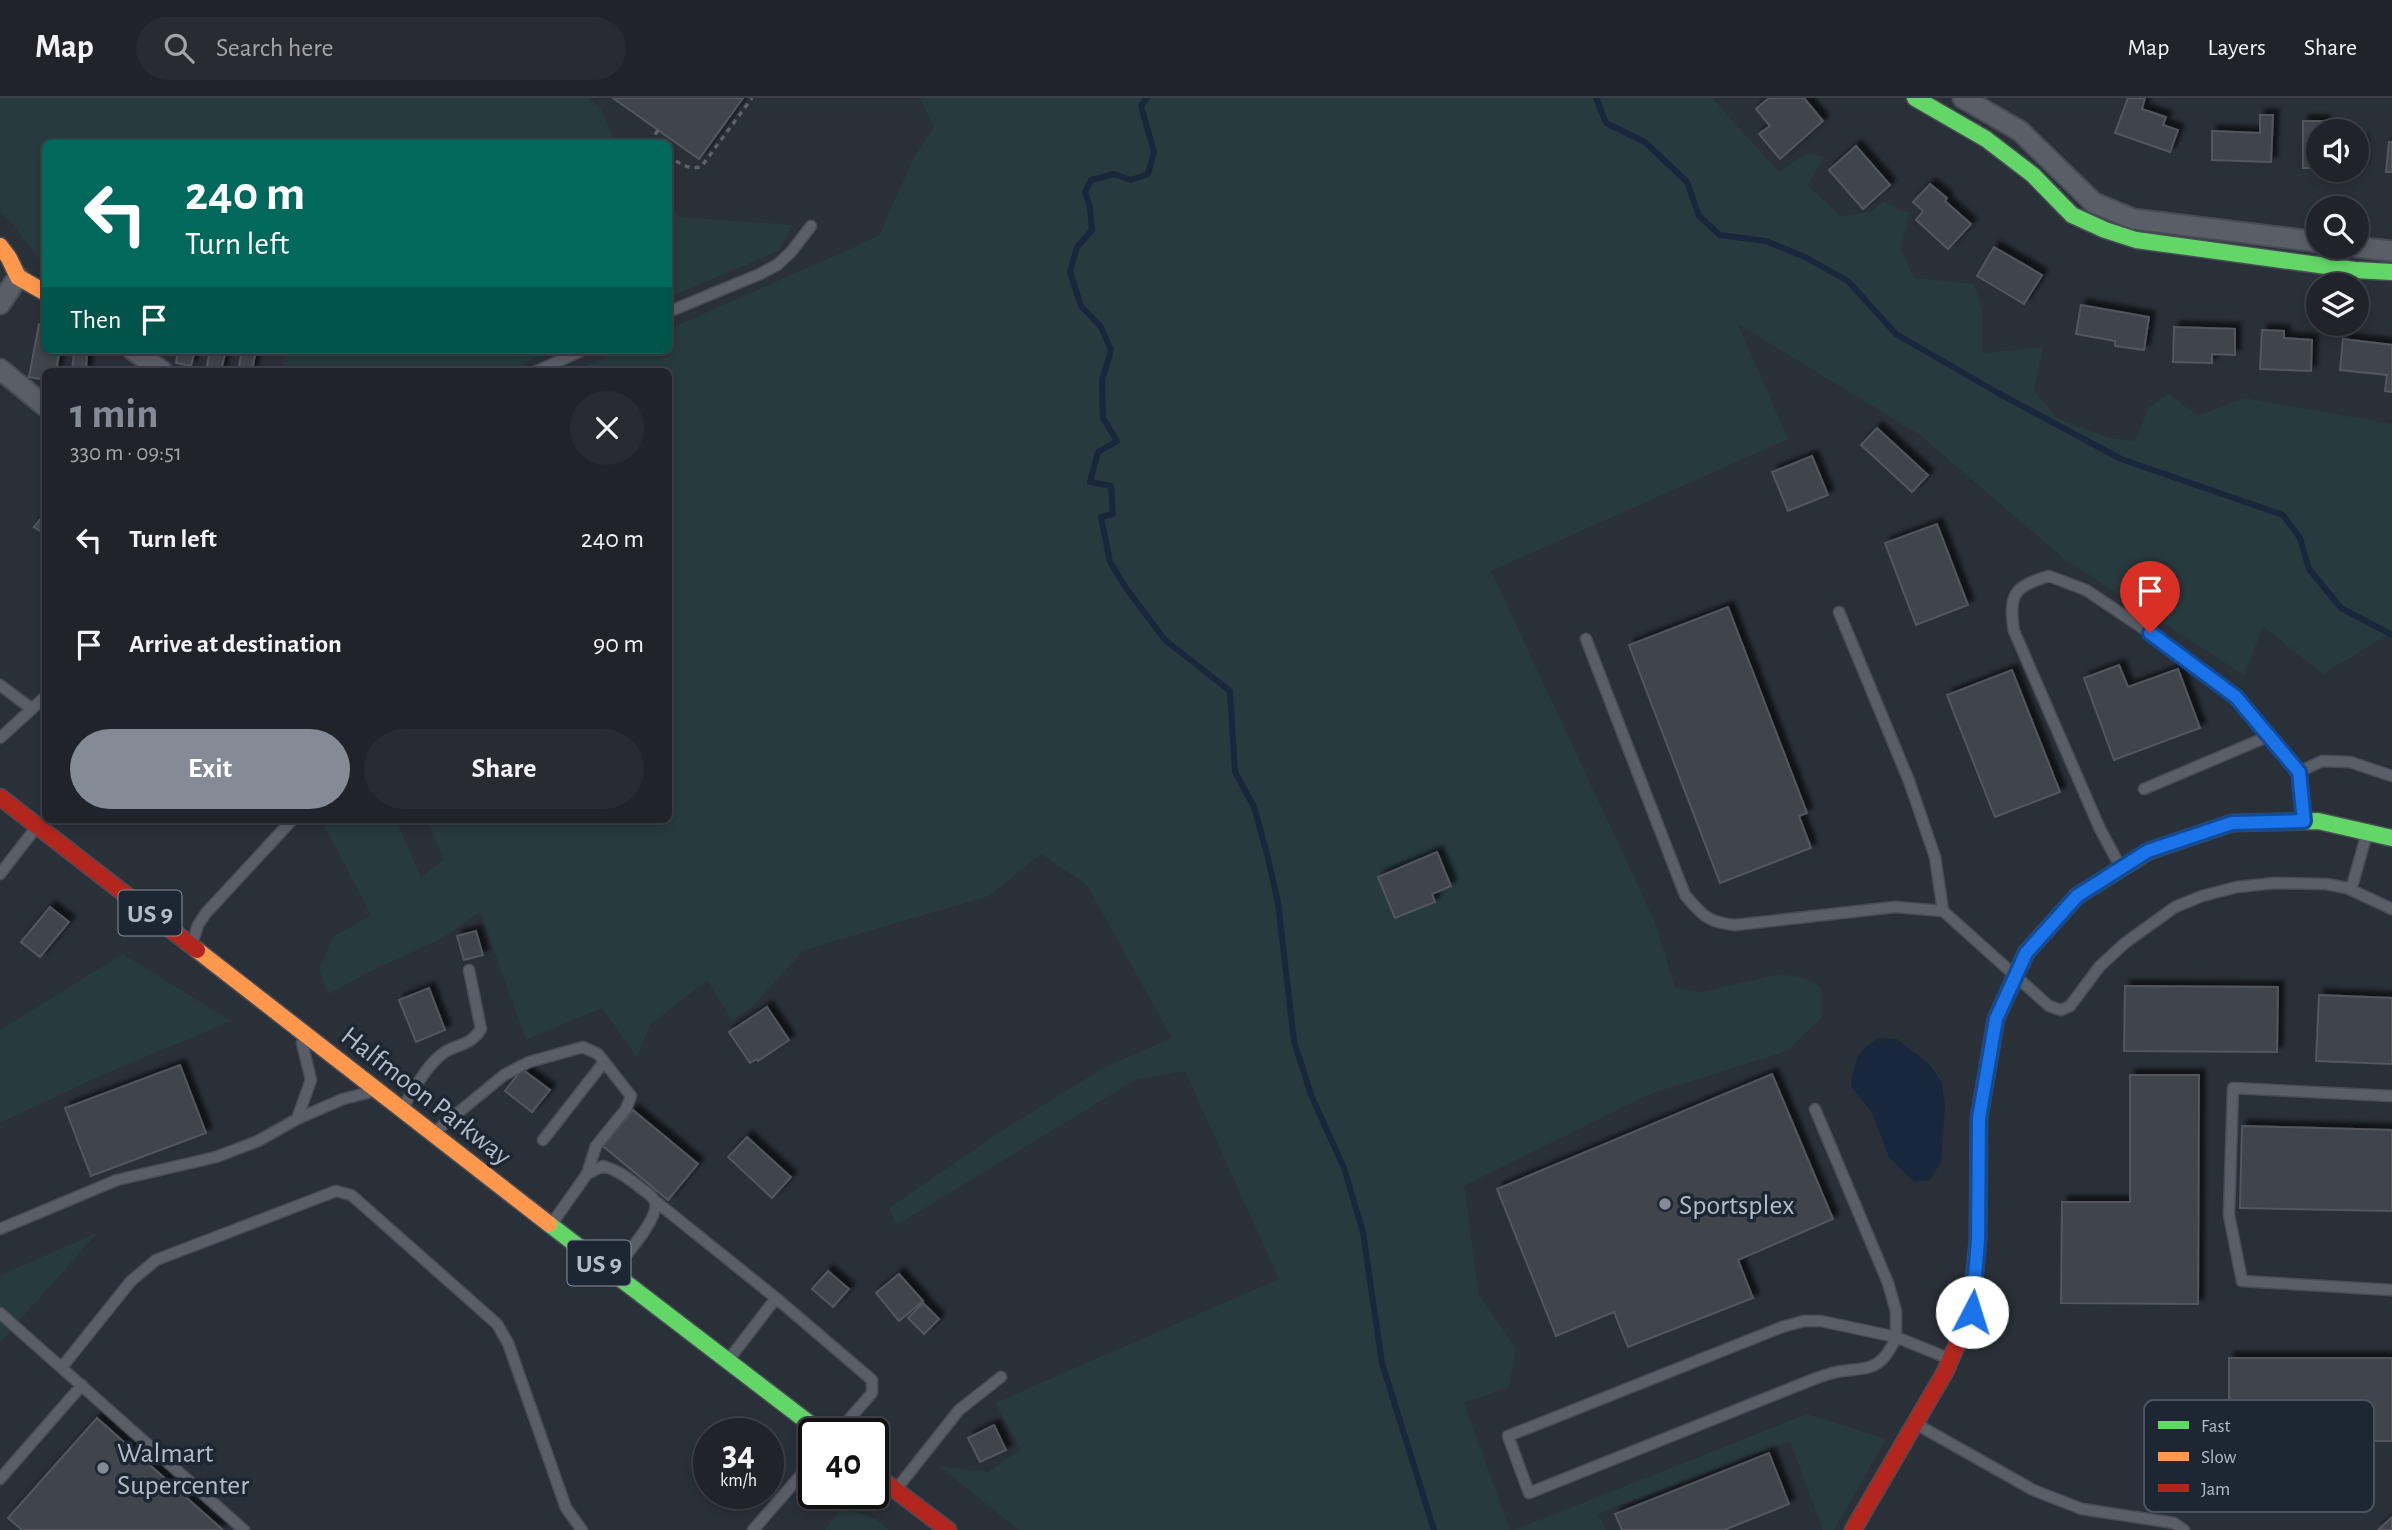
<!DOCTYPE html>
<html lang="en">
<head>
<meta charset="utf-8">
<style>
	body { margin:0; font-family:"Alegreya Sans",sans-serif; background:#282c32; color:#f1f3f6; height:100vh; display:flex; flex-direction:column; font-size:26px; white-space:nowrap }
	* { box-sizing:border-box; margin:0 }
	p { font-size:23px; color:#a2a4a8 }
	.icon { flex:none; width:38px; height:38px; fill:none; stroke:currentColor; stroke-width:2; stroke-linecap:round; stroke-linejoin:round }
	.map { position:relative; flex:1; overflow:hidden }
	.panel { position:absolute; left:42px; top:270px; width:630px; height:455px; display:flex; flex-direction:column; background:#20242a; border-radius:10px; box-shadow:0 4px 10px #0003,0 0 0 2px #3d4147 }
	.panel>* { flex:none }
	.hud { position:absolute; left:42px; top:42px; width:630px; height:214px; border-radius:10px; box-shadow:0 4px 10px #0003,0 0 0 2px #3d4147; background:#00695c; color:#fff; overflow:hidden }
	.tools { position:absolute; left:2306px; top:21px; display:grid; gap:14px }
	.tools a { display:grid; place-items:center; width:63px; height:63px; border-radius:50%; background:#20242a; box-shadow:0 4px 10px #0003,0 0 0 2px #3d4147; font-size:35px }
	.speed { position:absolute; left:693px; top:1320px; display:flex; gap:14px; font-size:35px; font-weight:700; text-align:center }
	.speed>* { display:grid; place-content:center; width:91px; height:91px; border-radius:50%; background:#20242a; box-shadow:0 4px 10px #0003,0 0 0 2px #3d4147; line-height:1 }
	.speed small { font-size:18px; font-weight:400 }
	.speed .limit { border:4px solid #111; border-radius:10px; background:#fff; color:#111 }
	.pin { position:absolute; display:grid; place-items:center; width:60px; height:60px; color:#fff; margin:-72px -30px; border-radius:50% 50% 50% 0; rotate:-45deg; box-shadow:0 0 7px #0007 }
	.pin .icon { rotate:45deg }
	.me { position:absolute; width:77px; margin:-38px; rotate:5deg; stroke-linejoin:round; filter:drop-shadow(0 0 5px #0008) }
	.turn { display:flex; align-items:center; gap:24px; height:147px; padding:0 28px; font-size:32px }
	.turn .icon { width:91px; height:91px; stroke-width:2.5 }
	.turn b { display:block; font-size:49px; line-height:60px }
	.then { display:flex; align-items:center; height:66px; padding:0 28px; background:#0003; gap:14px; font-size:26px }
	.round { display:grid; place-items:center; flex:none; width:74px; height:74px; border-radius:37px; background:#282c32 }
	.summary { display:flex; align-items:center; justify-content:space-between; height:119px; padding:0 28px }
	h1 { font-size:42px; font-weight:700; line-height:52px; color:#848b96 }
	.cta { display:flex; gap:14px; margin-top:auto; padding:14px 28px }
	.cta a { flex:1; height:80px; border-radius:42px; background:#848b96; color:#fff; font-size:28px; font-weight:700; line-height:80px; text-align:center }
	.cta a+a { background:#282c32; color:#f1f3f6 }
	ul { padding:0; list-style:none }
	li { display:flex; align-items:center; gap:21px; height:105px; padding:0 28px }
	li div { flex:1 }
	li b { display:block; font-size:26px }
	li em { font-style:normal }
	header { display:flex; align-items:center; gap:42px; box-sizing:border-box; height:98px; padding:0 35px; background:#20242a; border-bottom:2px solid #3d4147 }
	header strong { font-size:33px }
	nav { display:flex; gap:38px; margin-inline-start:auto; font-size:24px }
	.search { width:490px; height:63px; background:#282c32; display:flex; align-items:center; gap:18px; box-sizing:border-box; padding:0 24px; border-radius:38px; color:#a2a4a8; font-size:26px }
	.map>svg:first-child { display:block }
	.green { fill:#273a3e }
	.water { fill:#19273c }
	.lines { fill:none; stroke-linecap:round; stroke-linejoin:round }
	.stream { stroke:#19273c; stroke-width:6 }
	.building { fill:#3f444c; stroke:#52575f; stroke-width:2; filter:url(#shadow) }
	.lane-casing { stroke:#484c55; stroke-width:13 }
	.street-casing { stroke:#484c55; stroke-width:23 }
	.fast-casing { stroke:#484c55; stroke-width:19 }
	.slow-casing { stroke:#484c55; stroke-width:19 }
	.jam-casing { stroke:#484c55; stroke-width:19 }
	.path { stroke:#5c6268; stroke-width:3.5; stroke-dasharray:5 5; stroke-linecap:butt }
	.lane { stroke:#5a5e66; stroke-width:10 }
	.street { stroke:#5a5e66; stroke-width:19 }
	.fast { stroke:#63d668; stroke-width:16 }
	.slow { stroke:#ff974d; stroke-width:16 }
	.jam { stroke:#b3261e; stroke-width:16 }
	.route-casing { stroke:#114b97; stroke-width:18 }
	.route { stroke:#1a73e8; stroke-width:12 }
	.poi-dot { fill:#848b96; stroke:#1d2633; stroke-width:2.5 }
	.labels { text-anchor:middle; stroke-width:7; stroke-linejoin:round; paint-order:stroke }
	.shield { fill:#1d2633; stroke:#878f9c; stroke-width:2 }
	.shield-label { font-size:26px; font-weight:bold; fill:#b4bcc9 }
	.street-label { font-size:28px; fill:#b4bcc9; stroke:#1d2633 }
	.poi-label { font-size:28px; fill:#b4bcc9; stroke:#1d2633; text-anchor:start }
	.key { fill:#1d2633; stroke:#4a5360; stroke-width:2 }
	.key-label { font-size:19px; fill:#b4bcc9 }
</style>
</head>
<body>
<header>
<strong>Map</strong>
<div class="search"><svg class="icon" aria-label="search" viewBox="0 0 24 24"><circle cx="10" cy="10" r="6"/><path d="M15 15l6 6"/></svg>Search here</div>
<nav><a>Map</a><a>Layers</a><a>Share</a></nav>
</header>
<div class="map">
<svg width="2392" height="1432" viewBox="0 0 2392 1432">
	<defs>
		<filter id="shadow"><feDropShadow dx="5.5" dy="-5.5" stdDeviation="2" flood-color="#0009"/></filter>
	</defs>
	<rect width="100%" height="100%" fill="#2a3038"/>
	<path class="green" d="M0 0H589L602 12 615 45 46 46 45 170 12 125 0 114Z
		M920 0H1712L1779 74 1806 56 1825 59 1807 87 1841 118 1871 114 1883 104 1909 115 1901 151 1914 180 1974 186 1982 213V255L2043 249 2034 293 2057 320 2109 340 2135 343 2149 309 2169 296 2198 318 2244 300 2392 326V537L2389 536 2323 576 2263 528 2244 577 2063 460 1920 337 1738 226 1788 341 1491 473 1654 822 1675 889 1702 894 1779 876 1805 880 1821 890 1822 919 1787 953 1650 996 1464 1088 1479 1198 1516 1250 1509 1289 1464 1305 1510 1432H1019L939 1368 988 1374 1021 1351 995 1305 1279 1181 1185 973 1137 981 897 1127 889 1110 1009 1028 1105 969 1172 940 1087 787 1041 756 989 798 804 852 752 909 732 922 707 882 650 927 637 959 602 910 526 942 480 814 439 842 377 870 328 896 319 871 333 839 371 817 321 721H395L421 779 444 761 427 721H668V273H574L621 252H668L669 231 879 138 913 61 934 29Z
		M669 107 679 119 793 127 778 153 669 199Z
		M285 252H547L514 273H277L283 266Z
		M123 856 231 923 91 982 0 1025V932Z
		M97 1135 0 1245V1177Z
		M1807 1316 1886 1341 1834 1432H1823L1790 1343 1598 1416 1606 1432H1514Z
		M841 1410 876 1421 889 1432H825Z"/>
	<path class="water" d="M1878 940 1897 941 1930 967 1942 985 1945 1007 1941 1064 1930 1082 1914 1084 1889 1059 1872 1014 1851 989C1855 962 1855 956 1878 940Z"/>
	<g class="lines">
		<path class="stream" d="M1147 0 1141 8 1154 54 1148 76 1131 82 1114 76 1091 82 1085 94 1090 109 1092 132 1077 149 1070 174 1081 208 1101 229 1111 252 1102 283 1103 320 1117 343 1098 354 1090 384 1111 388 1113 416 1101 419 1110 464 1126 490 1165 542 1230 593 1235 674 1254 709 1267 756 1278 805 1294 943 1311 997 1344 1070 1363 1134 1382 1265 1434 1432
			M1596 0 1606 25 1645 44 1687 84 1699 118 1720 137 1766 143 1805 159 1848 183 1896 236 1998 295 2121 361 2283 417 2300 440 2309 471 2341 510 2392 537"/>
	</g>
	<path class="building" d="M613 0H743L699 61Z
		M1769 0H1804L1823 23 1780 61 1759 36 1770 28 1756 11Z
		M2128 0H2145L2142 11 2166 19 2163 27 2178 32 2170 54 2115 35Z
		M2260 17H2273L2271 64 2212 62V33L2260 35Z
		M2303 23H2324V33H2319V70H2303Z
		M2357 43H2362V70H2357Z
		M2389 44H2392V74H2386Z
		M1856 48 1890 87 1863 111 1829 72Z
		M1930 86 1947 100 1945 103 1971 126 1948 151 1916 122 1923 113 1913 104Z
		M1994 149 2042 177 2024 206 1977 178Z
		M2081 207 2149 219 2144 252 2115 248V243L2076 236Z
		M39 226 46 227V252H60L56 273H46V282L29 279Z
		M2174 229 2235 231V257L2212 256V265L2173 264Z
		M2262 232 2284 233V240L2312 242 2311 273 2260 271Z
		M2343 241 2392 247V294L2385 293 2387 277 2340 272Z
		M178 252H195L191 268 176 265Z
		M210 252H226L221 273H206Z
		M242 252H256L252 273H238Z
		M74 254 87 255 86 273H72Z
		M1877 330 1928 377 1912 394 1861 347Z
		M1812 358 1828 397 1788 413 1772 374Z
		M46 414V437L34 429Z
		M1937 426 1968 507 1916 527 1885 445Z
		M1728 509 1807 715 1799 718 1811 750 1720 785 1629 547Z
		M2119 567 2128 589 2178 571 2200 630 2114 662 2084 580Z
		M2012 572 2060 694 1995 719 1947 597Z
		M1437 754 1451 788 1432 796 1435 804 1395 820 1378 779Z
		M50 809 69 824 40 859 21 844Z
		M476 833 483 857 464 862 457 838Z
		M2125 888 2278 889 2277 954 2124 953Z
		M429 890 445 932 416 944 399 902Z
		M2319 897 2392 900V966L2316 963Z
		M767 909 789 942 758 963 757 961 750 965 729 934Z
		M180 967 206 1035 91 1078 65 1010Z
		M522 971 550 992 532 1014 505 993Z
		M1772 976 1833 1121 1738 1162 1753 1200 1628 1249 1614 1214 1556 1238 1497 1091Z
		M2130 977H2199L2198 1206 2061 1205 2062 1104H2130Z
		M633 1012 698 1066 668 1102 603 1048Z
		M2242 1028 2392 1032V1113L2240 1110Z
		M747 1039 791 1079 772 1100 728 1059Z
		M828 1173 849 1191 833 1209 812 1191Z
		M899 1176 923 1203 899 1223 876 1195Z
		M923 1205 939 1221 924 1236 908 1220Z
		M2229 1260H2392V1343H2229Z
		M97 1320 223 1432H22L8 1420Z
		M994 1327 1006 1352 980 1364 968 1340Z
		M1769 1355 1789 1406 1724 1432H1622L1615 1416Z
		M2392 1419V1432H2378Z"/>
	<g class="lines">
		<g class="lane-casing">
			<path id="lane" d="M668 214 760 176 777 167 791 154 811 128
				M537 273 583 252
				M1839 514 1909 683 1935 759 1943 813
				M1586 541 1685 797C1701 816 1708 825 1735 827L1895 809 1943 813 2049 908 2061 912 2070 908 2100 868 2125 845 2175 809 2202 798 2237 789 2274 785 2326 786 2347 790 2392 811
				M0 587 32 611
				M0 640 46 598
				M2299 674 2322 663 2350 664 2392 678
				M2144 691 2269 638
				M2121 770 2100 731 2014 533C2008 497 2014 488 2049 478L2086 492 2150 535 2236 599 2299 674 2304 720
				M0 776 35 731
				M2351 792 2367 735
				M193 843 198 827 206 815 293 721
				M2392 998 2233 990 2229 1117 2242 1183 2392 1192
				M404 1007C416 989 427 966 445 954 460 945 470 948 481 931L469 872
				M1815 1011 1888 1185 1896 1213V1239L1821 1223H1804L1782 1229 1508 1338 1529 1395 1814 1281C1823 1278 1833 1274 1842 1273 1872 1270 1883 1270 1896 1239L1950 1261
				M297 1021 311 982 302 945
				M437 1032 504 977 529 964 583 949 598 956 631 998 626 1011 596 1048 587 1076
				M543 1042 604 964
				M654 1102 776 1200 730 1260
				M553 1124 587 1076 603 1068C617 1072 625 1078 637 1087 641 1091 651 1096 654 1102 663 1117 624 1159 614 1172
				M0 1131 117 1082 216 1059 258 1043 297 1021 343 1001 371 994
				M776 1200 872 1282V1295L837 1335
				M0 1215 244 1432
				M62 1269 131 1183 156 1162 336 1093 351 1097 357 1102 497 1226 508 1245 566 1410 582 1432
				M1918 1327 2033 1392 2082 1411 2174 1425 2184 1432
				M0 1381 82 1287
				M898 1389 959 1312 1001 1279
				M753 1432 814 1362"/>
		</g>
		<g class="street-casing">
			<path id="street" d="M1963 0 2020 33 2094 105 2133 121 2319 144
				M2357 149 2392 153
				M0 206 18 179
				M133 252 162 273
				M0 271 46 309"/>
		</g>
		<g class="fast-casing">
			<path id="fast" d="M1915 0 1986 41 2033 77 2072 117 2105 132 2136 142 2355 172 2392 174
				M549 1126 822 1335
				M1973 1192 1978 1142 1979 1020 1996 921 2026 855 2077 798 2149 753 2232 725 2318 723 2392 740"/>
		</g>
		<g class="slow-casing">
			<path id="slow" d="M0 148 9 160 18 179 46 195
				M197 852 549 1126"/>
		</g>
		<g class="jam-casing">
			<path id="jam" d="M0 699 197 852
				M873 1375 948 1432
				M1853 1432 1945 1274 1971 1214 1973 1192"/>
		</g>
		<path class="path" d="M653 46V40L658 32
			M668 57C679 65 687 72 701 69L752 0"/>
		<use href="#lane" class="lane"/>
		<use href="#street" class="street"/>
		<use href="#fast" class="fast"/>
		<use href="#slow" class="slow"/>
		<use href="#jam" class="jam"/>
	</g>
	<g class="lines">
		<g class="route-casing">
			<path id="route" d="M1972 1214 1978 1142 1979 1020 1996 921 2026 855 2077 798 2148 753 2232 725 2304 723 2299 674 2236 599 2150 535"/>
		</g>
		<use href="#route" class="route"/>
	</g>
	<g class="poi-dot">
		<circle cx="1665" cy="1106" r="7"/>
		<circle cx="103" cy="1370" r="7"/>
	</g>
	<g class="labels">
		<g class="shield">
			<rect x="118.5" y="792.5" width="63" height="45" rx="5"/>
			<rect x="567.5" y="1142.5" width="63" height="45" rx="5"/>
		</g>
		<g class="shield-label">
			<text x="150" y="824">US 9</text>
			<text x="599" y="1174">US 9</text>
		</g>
		<g class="street-label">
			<text transform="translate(427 997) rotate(38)" y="10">Halfmoon Parkway</text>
		</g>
		<g class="poi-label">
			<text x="1679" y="1116">Sportsplex</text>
			<text x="117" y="1364">Walmart<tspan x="117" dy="32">Supercenter</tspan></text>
		</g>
	</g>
	<rect x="2144" y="1302" width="230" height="112" rx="10" class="key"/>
	<rect x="2158" y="1323" width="31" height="8" fill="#63d668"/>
	<rect x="2158" y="1354" width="31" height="9" fill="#ff974d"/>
	<rect x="2158" y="1386" width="31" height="8" fill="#b3261e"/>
	<g class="key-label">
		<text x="2201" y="1334">Fast</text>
		<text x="2201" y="1365">Slow</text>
		<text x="2201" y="1397">Jam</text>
	</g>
</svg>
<div class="tools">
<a><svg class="icon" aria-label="sound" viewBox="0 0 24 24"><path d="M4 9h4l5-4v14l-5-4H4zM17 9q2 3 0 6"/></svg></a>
<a><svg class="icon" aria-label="search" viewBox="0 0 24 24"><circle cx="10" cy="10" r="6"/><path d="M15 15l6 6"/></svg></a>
<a><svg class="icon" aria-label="layers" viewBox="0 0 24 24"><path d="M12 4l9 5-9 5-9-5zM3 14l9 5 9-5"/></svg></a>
</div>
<div class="speed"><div>34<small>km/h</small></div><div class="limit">40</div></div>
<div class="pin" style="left:2150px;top:535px;background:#d93025"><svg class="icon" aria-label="arrive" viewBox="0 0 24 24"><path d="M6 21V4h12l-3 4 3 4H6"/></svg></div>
<svg class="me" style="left:1972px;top:1214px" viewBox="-20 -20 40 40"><circle r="19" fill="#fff"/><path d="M0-13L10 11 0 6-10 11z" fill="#1a73e8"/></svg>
<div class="hud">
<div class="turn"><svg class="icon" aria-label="left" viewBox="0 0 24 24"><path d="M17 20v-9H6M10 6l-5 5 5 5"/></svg><div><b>240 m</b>Turn left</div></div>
<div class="then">Then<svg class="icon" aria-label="arrive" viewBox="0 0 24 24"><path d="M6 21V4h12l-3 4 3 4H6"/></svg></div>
</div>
<section class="panel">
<div class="summary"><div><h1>1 min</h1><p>330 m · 09:51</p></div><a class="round"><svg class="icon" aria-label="close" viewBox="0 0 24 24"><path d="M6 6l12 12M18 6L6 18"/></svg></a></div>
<ul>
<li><svg class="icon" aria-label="left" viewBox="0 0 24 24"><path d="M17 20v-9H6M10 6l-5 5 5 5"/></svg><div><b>Turn left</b></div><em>240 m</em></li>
<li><svg class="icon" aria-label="arrive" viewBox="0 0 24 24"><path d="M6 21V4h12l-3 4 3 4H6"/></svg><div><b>Arrive at destination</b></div><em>90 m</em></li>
</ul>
<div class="cta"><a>Exit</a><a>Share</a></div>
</section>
</div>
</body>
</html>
